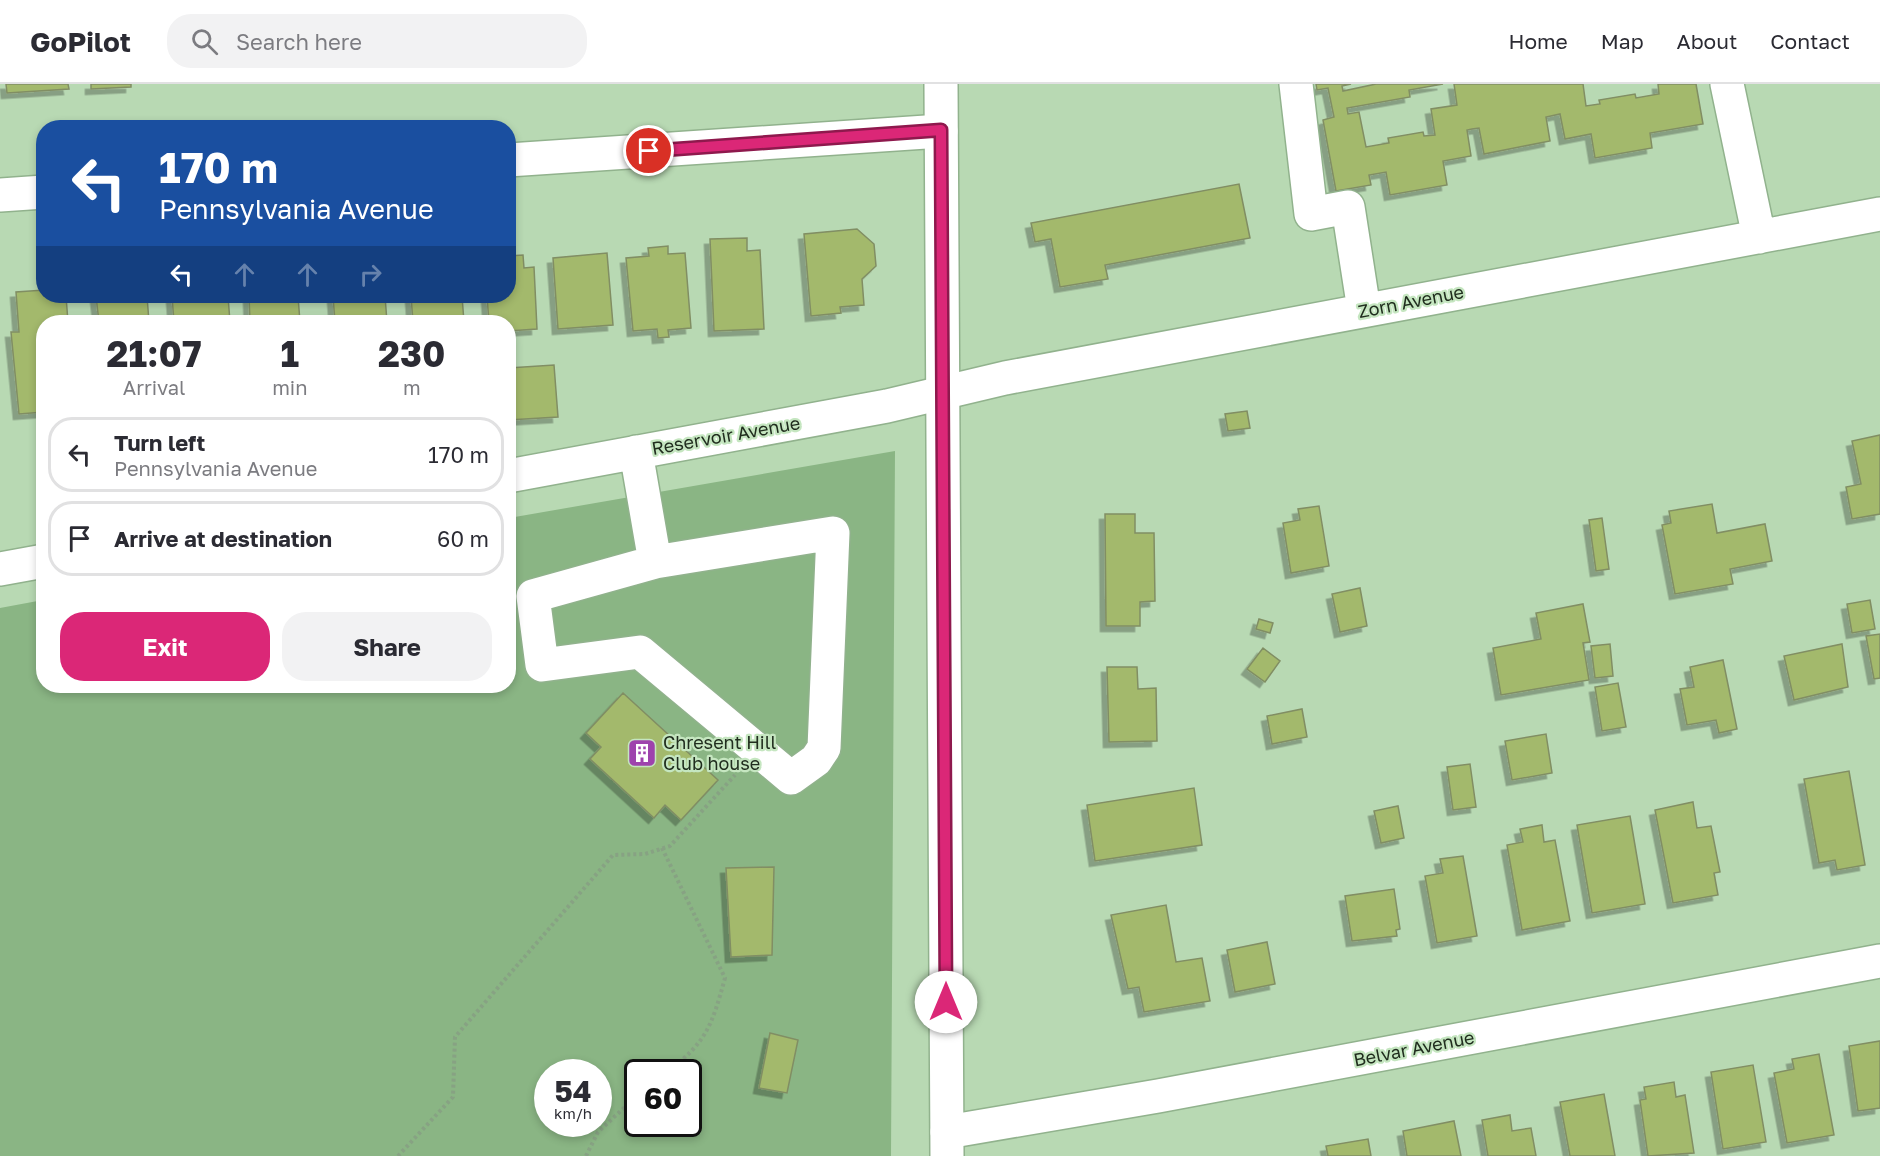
<!DOCTYPE html>
<html lang="en">
<head>
<meta charset="utf-8">
<style>
	body { margin:0; font-family:"Golos Text",sans-serif; background:#f2f2f3; color:#2b2b33; height:100vh; display:flex; flex-direction:column; font-size:22px; white-space:nowrap }
	* { box-sizing:border-box; margin:0 }
	p { font-size:20px; color:#7c7c81 }
	.icon { flex:none; width:33px; height:33px; fill:none; stroke:currentColor; stroke-width:2; stroke-linecap:round; stroke-linejoin:round }
	.map { position:relative; flex:1; overflow:hidden }
	.sheet { position:absolute; left:36px; top:231px; width:480px; height:378px; display:flex; flex-direction:column; background:#fff; border-radius:24px; box-shadow:0 3px 9px #0003 }
	.sheet>* { flex:none }
	.top-card { position:absolute; left:36px; top:36px; width:480px; height:183px; border-radius:24px; box-shadow:0 3px 9px #0003; background:#1a4fa0; color:#fff; overflow:hidden }
	.speed { position:absolute; left:534px; top:975px; display:flex; gap:12px; font-size:30px; font-weight:700; text-align:center }
	.speed>* { display:grid; place-content:center; width:78px; height:78px; border-radius:50%; background:#fff; box-shadow:0 3px 9px #0003; line-height:1 }
	.speed small { font-size:15px; font-weight:400 }
	.speed .limit { border:3px solid #111; border-radius:9px; background:#fff; color:#111 }
	.pin { position:absolute; display:grid; place-items:center; width:51px; height:51px; color:#fff; margin:-26px; border:3px solid #fff; border-radius:50%; box-shadow:0 2px 6px #0007 }
	.me { position:absolute; width:66px; margin:-33px; rotate:0deg; stroke-linejoin:round; filter:drop-shadow(0 0 4px #0008) }
	.turn { display:flex; align-items:center; gap:21px; height:126px; padding:0 24px; font-size:27px }
	.turn .icon { width:78px; height:78px; stroke-width:2.5 }
	.turn b { display:block; font-size:42px; line-height:51px }
	.lanes { display:flex; align-items:center; height:57px; padding:0 24px; background:#0003; justify-content:center; gap:30px; direction:ltr }
	.lanes .off { opacity:.35 }
	.eta { display:flex; justify-content:space-evenly; align-items:center; height:102px; text-align:center }
	.eta b { font-size:36px; font-weight:700; line-height:42px }
	.primary-button { display:flex; gap:12px; margin-top:auto; padding:12px 24px }
	.primary-button a { flex:1; height:69px; border-radius:24px; background:#db2777; color:#fff; font-size:24px; font-weight:700; line-height:69px; text-align:center }
	.primary-button a+a { background:#f2f2f3; color:#2b2b33 }
	ul { padding:0; list-style:none }
	li { display:flex; align-items:center; gap:18px; height:75px; margin:0 12px 9px; padding:0 12px; border:3px solid #e1e1e2; border-radius:24px }
	li div { flex:1 }
	li b { display:block; font-size:22px }
	li em { font-style:normal }
	header { display:flex; align-items:center; gap:36px; box-sizing:border-box; height:84px; padding:0 30px; background:#fff; border-bottom:2px solid #e1e1e2 }
	header strong { font-size:28px }
	nav { display:flex; gap:33px; margin-inline-start:auto; font-size:21px }
	.search { width:420px; height:54px; background:#f2f2f3; display:flex; align-items:center; gap:15px; box-sizing:border-box; padding:0 21px; border-radius:24px; color:#7c7c81; font-size:22px }
	.map>svg:first-child { display:block }
	.green { fill:#8ab584; fill-rule:evenodd }
	.building { fill:#a3b96c; stroke:#818e64; stroke-width:1.5; filter:url(#shadow) }
	.lines { fill:none; stroke-linecap:round; stroke-linejoin:round }
	.minor-casing { stroke:#91b28d; stroke-width:36 }
	.major-casing { stroke:#91b28d; stroke-width:36 }
	.path { stroke:#87a283; stroke-width:4; stroke-dasharray:3 3; stroke-linecap:butt }
	.minor { stroke:#fff; stroke-width:33 }
	.major { stroke:#fff; stroke-width:33 }
	.route-casing { stroke:#8e194d; stroke-width:15 }
	.route { stroke:#db2777; stroke-width:10 }
	.labels { text-anchor:middle; stroke-width:4.5; stroke-linejoin:round; paint-order:stroke }
	.street-label { font-size:18px; fill:#202d1e; stroke:#c5e6c0 }
	.poi-label { font-size:18px; fill:#202d1e; stroke:#c5e6c0; text-anchor:start }
</style>
</head>
<body>
<header>
<strong>GoPilot</strong>
<div class="search"><svg class="icon" aria-label="search" viewBox="0 0 24 24"><circle cx="10" cy="10" r="6"/><path d="M15 15l6 6"/></svg>Search here</div>
<nav><a>Home</a><a>Map</a><a>About</a><a>Contact</a></nav>
</header>
<div class="map">
<svg width="1880" height="1072" viewBox="0 0 1880 1072">
	<defs>
		<filter id="shadow"><feDropShadow dx="-5.5" dy="5.5" stdDeviation="0" flood-color="#0004"/></filter>
	</defs>
	<rect width="100%" height="100%" fill="#b8d9b3"/>
	<path class="green" d="M895 367 891 1072H0V524L43 516 44 602H508L509 434ZM548 988H598V1040H548ZM638 988H688V1040H638Z"/>
	<path class="building" d="M6 0H68L69 5 7 9Z
		M91 0H131V3L91 5Z
		M1316 0H1351L1342 2 1343 7 1376 0H1443L1409 6 1410 13 1347 24 1348 30 1359 28 1366 63 1389 59 1388 54 1423 48 1424 52 1435 51 1431 25 1457 21 1454 0H1583L1586 22 1600 20 1599 16 1635 10 1636 14 1659 10 1658 0H1696L1703 40 1650 49 1652 64 1595 74 1591 50 1565 55 1560 30 1546 33 1550 57 1484 70 1479 44 1472 45 1467 46 1471 72 1443 77 1447 101 1390 111 1386 88 1369 91 1371 101 1336 107 1323 36 1334 33 1328 4 1317 6Z
		M1239 100 1250 154 1105 181 1108 195 1060 203 1051 155 1035 158 1031 139Z
		M857 145 874 160 876 182 862 195 864 221 840 223 841 229 811 232 804 150Z
		M747 154V167L760 166 764 245 714 247 710 155Z
		M668 162V170L685 169 691 244 668 246 669 253 658 254 657 245 633 247 626 174 649 172 648 164Z
		M607 169 613 241 558 245 553 174Z
		M523 171 524 184 534 183 537 245 508 247V238H489L487 212H508V172Z
		M44 206V212H66L68 238H44V328L19 330 11 248H19L16 208Z
		M96 212H147L149 238H99Z
		M172 212H228L230 238H174Z
		M249 212H298L300 238H250Z
		M333 212H385L387 238H335Z
		M411 212H462L464 238H413Z
		M554 281 558 333 508 336V284Z
		M1247 327 1250 344 1228 347 1225 330Z
		M1880 351V430L1852 435 1846 403 1861 400 1852 357Z
		M1712 420 1717 449 1765 440 1772 477 1730 485 1733 500 1675 510 1662 441 1671 439 1669 427Z
		M1319 422 1329 482 1291 489 1283 439 1300 436 1298 425Z
		M1105 430H1135V449H1154L1155 517 1140 518V542H1106Z
		M1602 434 1609 485 1596 487 1589 436Z
		M1360 504 1367 542 1340 548 1332 510Z
		M1870 516 1875 545 1852 549 1847 520Z
		M1583 520 1590 558 1583 559 1589 596 1501 611 1493 564 1541 555 1536 529Z
		M1259 535 1273 539 1270 549 1256 545Z
		M1880 550V594L1874 595 1866 552Z
		M1610 560 1613 592 1595 594 1591 562Z
		M1842 560 1848 603 1794 616 1784 572Z
		M1263 564 1280 577 1265 598 1247 585Z
		M1723 576 1737 645 1719 649 1716 636 1687 641 1680 605 1694 603 1690 583Z
		M1107 583H1137L1138 605 1156 604 1157 657 1109 658Z
		M1618 599 1626 643 1602 647 1595 603Z
		M623 609 718 696 681 736 665 721 654 734 590 675 601 663 586 649Z
		M1302 625 1307 653 1272 660 1267 632Z
		M1546 650 1552 689 1512 696 1505 657Z
		M1470 680 1476 723 1453 726 1447 683Z
		M1849 687 1865 781 1837 786 1835 776 1819 779 1804 695Z
		M1194 704 1202 761 1095 777 1087 721Z
		M1693 718 1697 744 1711 742 1720 788 1714 789 1718 811 1673 819 1655 726Z
		M1398 722 1404 754 1381 759 1374 727Z
		M1630 732 1645 820 1592 829 1577 741Z
		M1542 741 1544 758 1555 756 1570 837 1522 846 1507 761 1523 758 1520 745Z
		M1463 772 1477 852 1437 859 1425 792 1443 789 1440 775Z
		M774 783 772 871 731 873 726 784Z
		M1394 805 1400 845 1396 846 1397 852 1352 857 1345 812Z
		M1166 821 1176 878 1202 874 1210 917 1144 928 1139 903 1128 905 1111 831Z
		M1267 858 1275 900 1235 908 1227 866Z
		M770 949 798 956 787 1009 759 1004Z
		M1880 957V1024L1858 1027 1849 962Z
		M1819 970 1834 1051 1787 1059 1774 989 1794 985 1792 975Z
		M1753 981 1766 1058 1723 1065 1711 988Z
		M1674 998 1676 1013 1685 1011 1694 1069 1648 1072 1640 1016 1646 1015 1644 1003Z
		M1604 1010 1615 1072H1570L1560 1018Z
		M1510 1031 1512 1047 1531 1044 1536 1072H1488L1482 1036Z
		M1454 1037 1461 1072H1407L1403 1047Z
		M1368 1055 1371 1072H1328L1326 1062Z"/>
	<g class="lines">
		<g class="minor-casing">
			<path id="minor" d="M1296 0 1311 130 1348 123 1364 226
				M1727 0 1759 153
				M508 76 941 47
				M0 111 44 108
				M636 368 655 478 833 449 824 664 816 676 791 694 640 568 542 581 533 512 655 478
				M508 392 887 322 1005 294 1880 130
				M0 485 44 477
				M947 1048 1158 1012 1880 877"/>
		</g>
		<g class="major-casing">
			<path id="major" d="M941 0 947 1072"/>
		</g>
		<path class="path" d="M662 764 725 894C712 941 707 958 667 988
			M398 1072 453 1013 455 953 613 771 645 770 670 762 735 691
			M586 1072 598 1048 638 1011"/>
		<use href="#minor" class="minor"/>
		<use href="#major" class="major"/>
	</g>
	<g class="lines">
		<g class="route-casing">
			<path id="route" d="M649 67 941 46 946 918"/>
		</g>
		<use href="#route" class="route"/>
	</g>
	<defs>
		<g id="building-square" transform="scale(1.5)"><rect x="-9" y="-9" width="18" height="18" rx="4" fill="#9e43ad" stroke="#c5e6c0"/><path d="M-4-6H4V6H1V3H-1V6H-4ZM-2.5-4.3h1.7v1.8h-1.7ZM.8-4.3h1.7v1.8H.8ZM-2.5-1h1.7V.8h-1.7ZM.8-1h1.7V.8H.8Z" fill="#fff"/></g>
	</defs>
	<g fill-rule="evenodd">
		<use href="#building-square" x="642" y="669"/>
	</g>
	<g class="labels">
		<g class="street-label">
			<text transform="translate(1411 218) rotate(-11)" y="6">Zorn Avenue</text>
			<text transform="translate(726 352) rotate(-10)" y="6">Reservoir Avenue</text>
			<text transform="translate(1414 965) rotate(-11)" y="6">Belvar Avenue</text>
		</g>
		<g class="poi-label">
			<text x="663" y="665">Chresent Hill<tspan x="663" dy="21">Club house</tspan></text>
		</g>
	</g>
</svg>
<div class="speed"><div>54<small>km/h</small></div><div class="limit">60</div></div>
<div class="pin" style="left:649px;top:67px;background:#d93025"><svg class="icon" aria-label="arrive" viewBox="0 0 24 24"><path d="M6 21V4h12l-3 4 3 4H6"/></svg></div>
<svg class="me" style="left:946px;top:918px" viewBox="-20 -20 40 40"><circle r="19" fill="#fff"/><path d="M0-13L10 11 0 6-10 11z" fill="#db2777"/></svg>
<div class="top-card">
<div class="turn"><svg class="icon" aria-label="left" viewBox="0 0 24 24"><path d="M17 20v-9H6M10 6l-5 5 5 5"/></svg><div><b>170 m</b>Pennsylvania Avenue</div></div>
<div class="lanes"><svg class="icon" aria-label="left" viewBox="0 0 24 24"><path d="M17 20v-9H6M10 6l-5 5 5 5"/></svg><svg class="icon off" aria-label="ahead" viewBox="0 0 24 24"><path d="M12 20V5M6 11l6-6 6 6"/></svg><svg class="icon off" aria-label="ahead" viewBox="0 0 24 24"><path d="M12 20V5M6 11l6-6 6 6"/></svg><svg class="icon off" aria-label="right" viewBox="0 0 24 24"><path d="M7 20v-9h11M14 6l5 5-5 5"/></svg></div>
</div>
<section class="sheet">
<div class="eta">
<div><b>21:07</b><p>Arrival</p></div>
<div><b>1</b><p>min</p></div>
<div><b>230</b><p>m</p></div>
</div>
<ul>
<li><svg class="icon" aria-label="left" viewBox="0 0 24 24"><path d="M17 20v-9H6M10 6l-5 5 5 5"/></svg><div><b>Turn left</b><p>Pennsylvania Avenue</p></div><em>170 m</em></li>
<li><svg class="icon" aria-label="arrive" viewBox="0 0 24 24"><path d="M6 21V4h12l-3 4 3 4H6"/></svg><div><b>Arrive at destination</b></div><em>60 m</em></li>
</ul>
<div class="primary-button"><a>Exit</a><a>Share</a></div>
</section>
</div>
</body>
</html>
